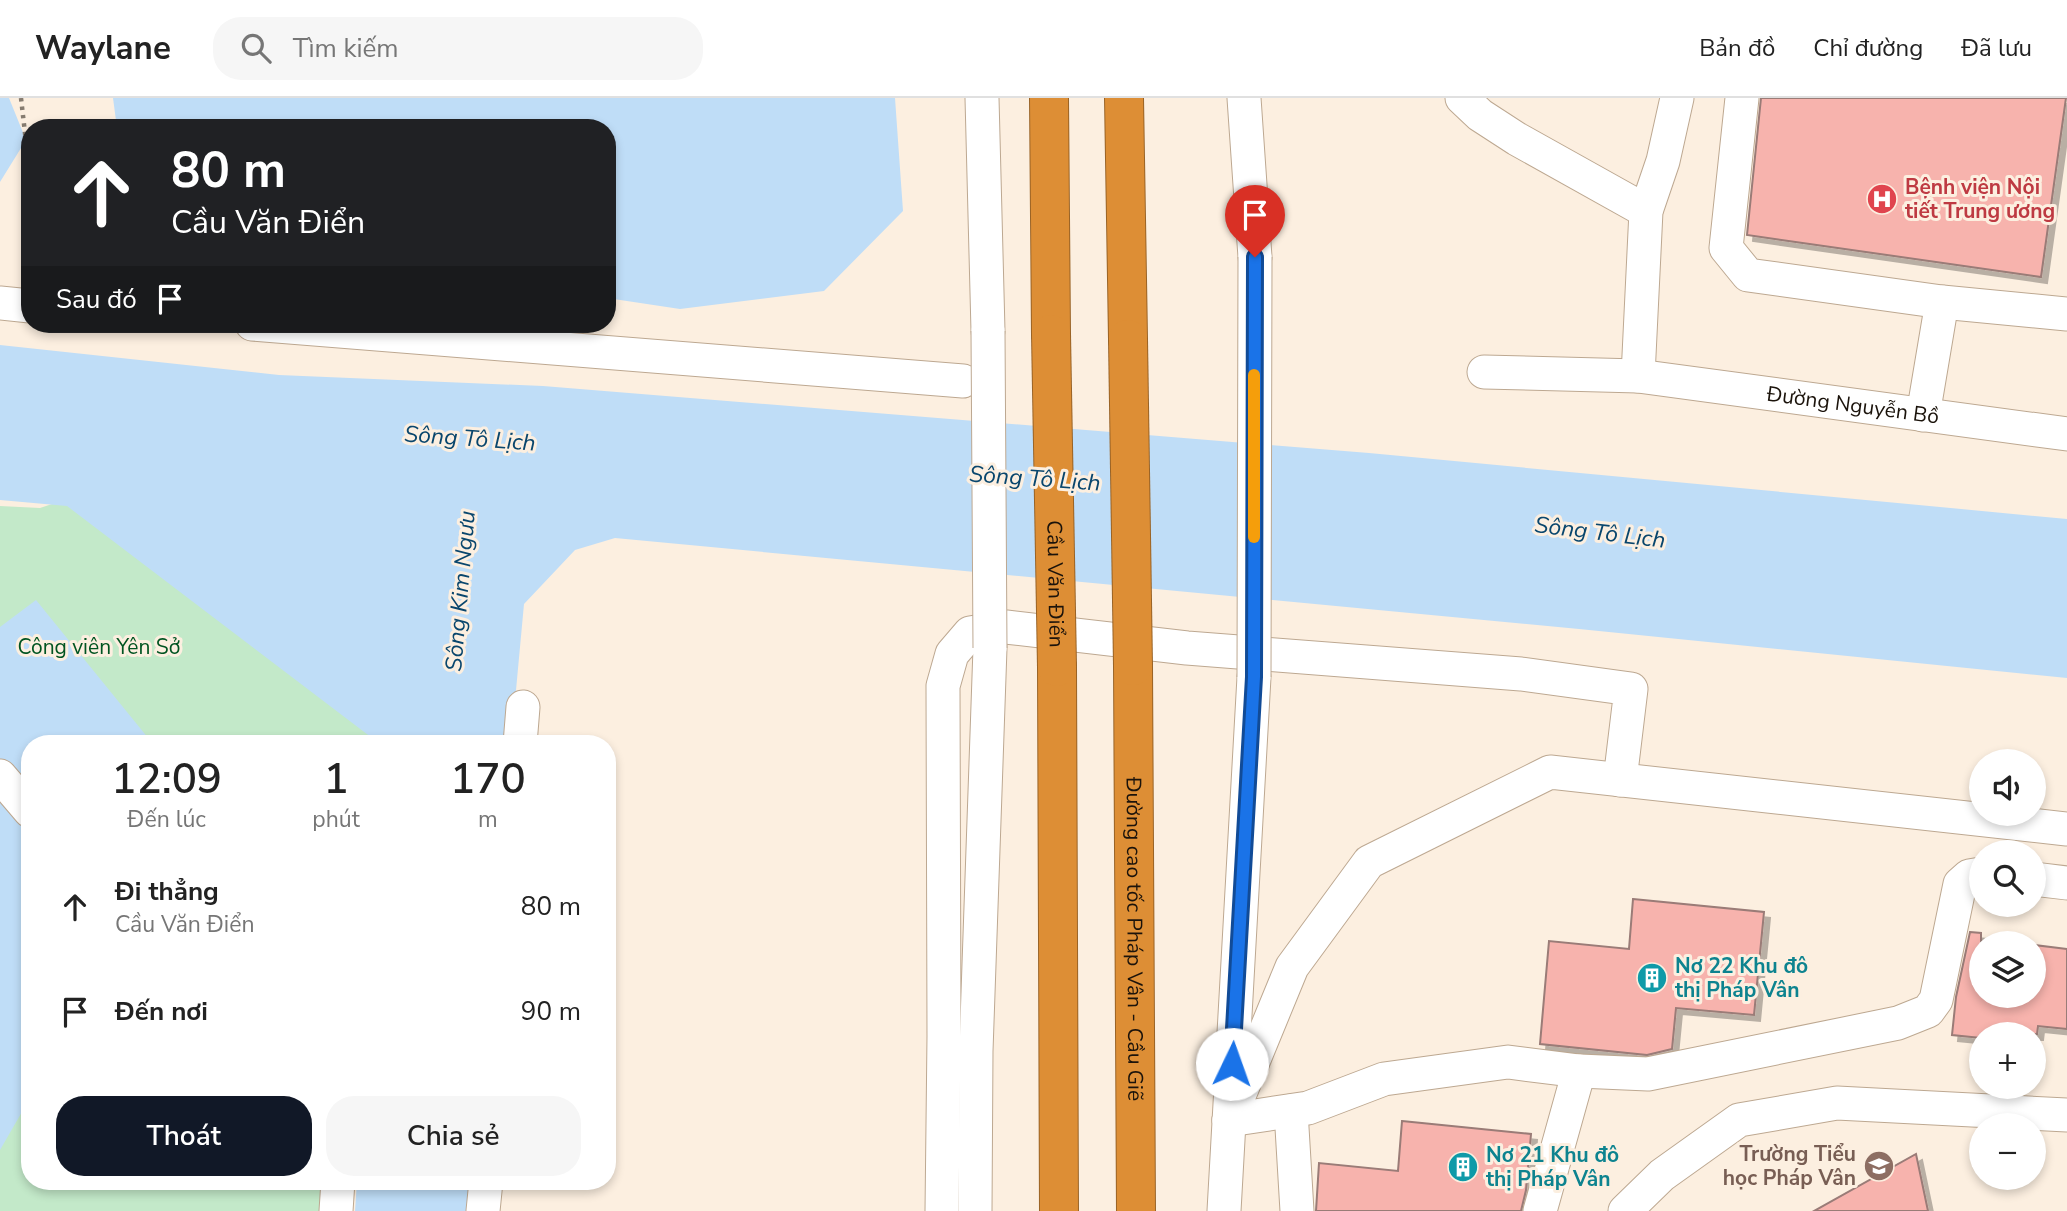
<!DOCTYPE html>
<html lang="vi">
<head>
<meta charset="utf-8">
<style>
	body { margin:0; font-family:"Nunito Sans",sans-serif; background:#f6f6f6; color:#222; height:100vh; display:flex; flex-direction:column; font-size:26px; white-space:nowrap }
	* { box-sizing:border-box; margin:0 }
	p { font-size:23px; color:#767676 }
	.icon { flex:none; width:38px; height:38px; fill:none; stroke:currentColor; stroke-width:2; stroke-linecap:round; stroke-linejoin:round }
	.map { position:relative; flex:1; overflow:hidden }
	.panel { position:absolute; left:21px; top:637px; width:595px; height:455px; display:flex; flex-direction:column; background:#fff; border-radius:28px; box-shadow:0 4px 10px #0003 }
	.panel>* { flex:none }
	.hud { position:absolute; left:21px; top:21px; width:595px; height:214px; border-radius:28px; box-shadow:0 4px 10px #0003; background:#202124; color:#fff; overflow:hidden }
	.buttons { position:absolute; left:1969px; top:651px; display:grid; gap:14px }
	.buttons a { display:grid; place-items:center; width:77px; height:77px; border-radius:50%; background:#fff; box-shadow:0 4px 10px #0003; font-size:35px }
	.pin { position:absolute; display:grid; place-items:center; width:60px; height:60px; color:#fff; margin:-72px -30px; border-radius:50% 50% 50% 0; rotate:-45deg; box-shadow:0 0 7px #0007 }
	.pin .icon { rotate:45deg }
	.me { position:absolute; width:77px; margin:-38px; rotate:3deg; stroke-linejoin:round; filter:drop-shadow(0 0 5px #0008) }
	.turn { display:flex; align-items:center; gap:24px; height:147px; padding:0 35px; font-size:32px }
	.turn .icon { width:91px; height:91px; stroke-width:2.5 }
	.turn b { display:block; font-size:49px; line-height:60px }
	.then { display:flex; align-items:center; height:66px; padding:0 35px; background:#0003; gap:14px; font-size:26px }
	.eta { display:flex; justify-content:space-evenly; align-items:center; height:119px; text-align:center }
	.eta b { font-size:42px; font-weight:600; line-height:49px }
	.button { display:flex; gap:14px; margin-top:auto; padding:14px 35px }
	.button a { flex:1; height:80px; border-radius:28px; background:#111827; color:#fff; font-size:28px; font-weight:600; line-height:80px; text-align:center }
	.button a+a { background:#f6f6f6; color:#222 }
	ul { padding:0; list-style:none }
	li { display:flex; align-items:center; gap:21px; height:105px; padding:0 35px }
	li div { flex:1 }
	li b { display:block; font-size:26px }
	li em { font-style:normal }
	header { display:flex; align-items:center; gap:42px; box-sizing:border-box; height:98px; padding:0 35px; background:#fff; border-bottom:2px solid #e0e0e0 }
	header strong { font-size:33px }
	nav { display:flex; gap:38px; margin-inline-start:auto; font-size:24px }
	.search { width:490px; height:63px; background:#f6f6f6; display:flex; align-items:center; gap:18px; box-sizing:border-box; padding:0 24px; border-radius:28px; color:#767676; font-size:26px }
	.map>svg:first-child { display:block }
	.green { fill:#c3e9c9 }
	.water { fill:#bfddf7 }
	.building { fill:#f7b3ad; stroke:#9a7b77; stroke-width:2; filter:url(#shadow) }
	.lines { fill:none; stroke-linecap:round; stroke-linejoin:round }
	.minor-casing { stroke:#bda891; stroke-width:35 }
	.highway-casing { stroke:#996326; stroke-width:40 }
	.path { stroke:#867c70; stroke-width:4.5; stroke-dasharray:3.5 5; stroke-linecap:butt }
	.minor { stroke:#fff; stroke-width:33 }
	.highway { stroke:#dd8e35; stroke-width:38 }
	.minor-bridge-casing { stroke:#bda891; stroke-width:35; stroke-linecap:butt }
	.highway-bridge-casing { stroke:#996326; stroke-width:40; stroke-linecap:butt }
	.minor-bridge { stroke:#fff; stroke-width:33 }
	.highway-bridge { stroke:#dd8e35; stroke-width:38 }
	.route-casing { stroke:#114b97; stroke-width:18 }
	.route { stroke:#1a73e8; stroke-width:12 }
	.slow { stroke:#f59e0b; stroke-width:12 }
	.labels { text-anchor:middle; stroke-width:6; stroke-linejoin:round; paint-order:stroke }
	.health-label { font-size:21px; font-weight:bold; fill:#be3a42; stroke:#fcefe0; text-anchor:start }
	.street-label { font-size:21px; fill:#1b130b; stroke:#fcefe0 }
	.park-label { font-size:21px; fill:#005421; stroke:#fcefe0 }
	.culture-label { font-size:21px; font-weight:bold; fill:#0d838f; stroke:#fcefe0; text-anchor:start }
	.education-label { font-size:21px; font-weight:bold; fill:#785e54; stroke:#fcefe0; text-anchor:end }
	.water-label { font-size:23px; font-style:italic; fill:#09466d; stroke:#fcefe0 }
</style>
</head>
<body>
<header>
<strong>Waylane</strong>
<div class="search"><svg class="icon" aria-label="search" viewBox="0 0 24 24"><circle cx="10" cy="10" r="6"/><path d="M15 15l6 6"/></svg>Tìm kiếm</div>
<nav><a>Bản đồ</a><a>Chỉ đường</a><a>Đã lưu</a></nav>
</header>
<div class="map">
<svg width="2067" height="1113" viewBox="0 0 2067 1113">
	<defs>
		<filter id="shadow"><feDropShadow dx="6" dy="6" stdDeviation="0" flood-color="#0004"/></filter>
	</defs>
	<rect width="100%" height="100%" fill="#fcefe0"/>
	<path class="green" d="M67 401 381 646H30V1083H338L336 1113H0V408L40 410Z"/>
	<path class="water" d="M0 0H9L26 42 0 84Z
		M113 0H895L903 113 824 193 680 211 607 200V30H117Z
		M0 247 279 277 543 288 1369 355 2067 421V580L1579 531 615 440 575 452 524 506 511 646H380L67 408 0 402Z
		M36 502 153 646H30V1000L0 1052V529Z
		M357 1083H473L470 1113H355Z"/>
	<path class="building" d="M1761 0H2066L2041 179 1747 137Z
		M1633 801 1764 814 1754 917 1676 910 1672 951 1647 957 1540 946 1549 843 1629 851Z
		M1970 834 1981 835V898H2034V847L2067 851V931L2038 928 2037 936H1981V940L1952 937 1956 899Z
		M1402 1023 1531 1036 1526 1092 1521 1113H1316L1319 1065 1398 1073Z
		M1916 1056 1928 1113H1814Z"/>
	<g class="lines">
		<g class="minor-casing">
			<g id="minor">
				<path d="M982 0 988 233"/>
				<path d="M1244 0 1255 159"/>
				<path d="M1462 0 1480 17 1517 41 1646 113"/>
				<path d="M1742 0 1726 150 1748 177 1942 204 2067 216"/>
				<path d="M0 205 30 208"/>
				<path d="M252 226 963 283"/>
				<path id="s1" d="M1484 274 1638 278 2067 336"/>
				<path d="M1638 278 1646 113 1663 63 1677 0"/>
				<path d="M1923 317 1942 204"/>
				<path d="M520 646 523 609"/>
				<path d="M0 678 30 713"/>
				<path d="M2034 781 2067 785"/>
				<path d="M1291 1013 1297 1113"/>
				<path d="M1229 1022 1292 869 1369 764 1550 674 2067 731"/>
				<path d="M1229 1022 1308 1010 1384 981 1508 964 1579 973 1648 976 1898 925 1928 913 1936 902 1960 786 1969 778 1981 776"/>
				<path d="M336 1113 338 1083"/>
				<path d="M483 1113 486 1083"/>
				<path d="M942 1113 944 938 943 588 952 556 970 535 1006 529 1187 550 1521 576 1631 591 1620 682"/>
				<path d="M975 1113 976 953 990 550"/>
				<path d="M1224 1113 1254 579"/>
				<path d="M1540 1113 1579 973"/>
				<path d="M1625 1113 1662 1077 1739 1022 1837 1005 2067 1017"/>
			</g>
		</g>
		<g class="highway-casing">
			<g id="highway">
				<path d="M1049 0 1051 236"/>
				<path d="M1124 0 1128 241"/>
				<path id="s2" d="M1133 568 1136 1113"/>
				<path d="M1057 569 1059 1113"/>
			</g>
		</g>
		<path class="path" d="M21 0 30 79"/>
		<use href="#minor" class="minor"/>
		<use href="#highway" class="highway"/>
		<g class="minor-bridge-casing">
			<path id="minor-bridge" d="M988 233 990 550
				M1254 579 1255 159"/>
		</g>
		<g class="highway-bridge-casing">
			<g id="highway-bridge">
				<path id="s3" d="M1051 236 1057 569"/>
				<path d="M1128 241 1133 568"/>
			</g>
		</g>
		<use href="#minor-bridge" class="minor-bridge"/>
		<use href="#highway-bridge" class="highway-bridge"/>
	</g>
	<g class="lines">
		<g class="route-casing">
			<path id="route" d="M1232 966 1254 579 1255 159"/>
		</g>
		<use href="#route" class="route"/>
		<path class="slow" d="M1254 439V277"/>
	</g>
	<defs>
		<g id="hospital-disc" transform="scale(1.575)"><circle r="9.5" fill="#e0444e" stroke="#fcefe0"/><path d="M-5-5h3v3.5h4V-5h3V5h-3V1.5h-4V5h-3Z" fill="#fff"/></g>
		<g id="building-disc" transform="scale(1.575)"><circle r="9.5" fill="#0f9aa8" stroke="#fcefe0"/><path d="M-4-6H4V6H1V3H-1V6H-4ZM-2.5-4.3h1.7v1.8h-1.7ZM.8-4.3h1.7v1.8H.8ZM-2.5-1h1.7V.8h-1.7ZM.8-1h1.7V.8H.8Z" fill="#fff"/></g>
		<g id="school-disc" transform="scale(1.575)"><circle r="9.5" fill="#8d6e63" stroke="#fcefe0"/><path d="M0-5L7-2L0 1L-7-2ZM-4 1L0 2.5L4 1V4Q0 6-4 4Z" fill="#fff"/></g>
	</defs>
	<g fill-rule="evenodd">
		<use href="#hospital-disc" x="1882" y="101"/>
		<use href="#building-disc" x="1652" y="880"/>
		<use href="#school-disc" x="1879" y="1068"/>
		<use href="#building-disc" x="1463" y="1069"/>
	</g>
	<g class="labels">
		<g class="health-label">
			<text x="1905" y="96">Bệnh viện Nội<tspan x="1905" dy="24">tiết Trung ương</tspan></text>
		</g>
		<g class="street-label">
			<text dy="7" stroke="none"><textPath href="#s1" startOffset="371">Đường Nguyễn Bồ</textPath></text>
			<text dy="7" stroke="none"><textPath href="#s3" startOffset="250">Cầu Văn Điển</textPath></text>
			<text dy="7" stroke="none"><textPath href="#s2" startOffset="273">Đường cao tốc Pháp Vân - Cầu Giẽ</textPath></text>
		</g>
		<g class="park-label">
			<text x="99" y="556">Công viên Yên Sở</text>
		</g>
		<g class="culture-label">
			<text x="1675" y="875">Nơ 22 Khu đô<tspan x="1675" dy="24">thị Pháp Vân</tspan></text>
			<text x="1486" y="1064">Nơ 21 Khu đô<tspan x="1486" dy="24">thị Pháp Vân</tspan></text>
		</g>
		<g class="education-label">
			<text x="1856" y="1063">Trường Tiểu<tspan x="1856" dy="24">học Pháp Vân</tspan></text>
		</g>
		<g class="water-label">
			<text transform="translate(470 340) rotate(4)" y="8">Sông Tô Lịch</text>
			<text transform="translate(1035 380) rotate(4)" y="8">Sông Tô Lịch</text>
			<text transform="translate(1600 434) rotate(7)" y="8">Sông Tô Lịch</text>
			<text transform="translate(460 493) rotate(-85)" y="8">Sông Kim Ngưu</text>
		</g>
	</g>
</svg>
<div class="buttons">
<a><svg class="icon" aria-label="sound" viewBox="0 0 24 24"><path d="M4 9h4l5-4v14l-5-4H4zM17 9q2 3 0 6"/></svg></a>
<a><svg class="icon" aria-label="search" viewBox="0 0 24 24"><circle cx="10" cy="10" r="6"/><path d="M15 15l6 6"/></svg></a>
<a><svg class="icon" aria-label="layers" viewBox="0 0 24 24"><path d="M12 4l9 5-9 5-9-5zM3 14l9 5 9-5"/></svg></a>
<a>+</a>
<a>−</a>
</div>
<div class="pin" style="left:1255px;top:159px;background:#d93025"><svg class="icon" aria-label="arrive" viewBox="0 0 24 24"><path d="M6 21V4h12l-3 4 3 4H6"/></svg></div>
<svg class="me" style="left:1232px;top:966px" viewBox="-20 -20 40 40"><circle r="19" fill="#fff"/><path d="M0-13L10 11 0 6-10 11z" fill="#1a73e8"/></svg>
<div class="hud">
<div class="turn"><svg class="icon" aria-label="ahead" viewBox="0 0 24 24"><path d="M12 20V5M6 11l6-6 6 6"/></svg><div><b>80 m</b>Cầu Văn Điển</div></div>
<div class="then">Sau đó<svg class="icon" aria-label="arrive" viewBox="0 0 24 24"><path d="M6 21V4h12l-3 4 3 4H6"/></svg></div>
</div>
<section class="panel">
<div class="eta">
<div><b>12:09</b><p>Đến lúc</p></div>
<div><b>1</b><p>phút</p></div>
<div><b>170</b><p>m</p></div>
</div>
<ul>
<li><svg class="icon" aria-label="ahead" viewBox="0 0 24 24"><path d="M12 20V5M6 11l6-6 6 6"/></svg><div><b>Đi thẳng</b><p>Cầu Văn Điển</p></div><em>80 m</em></li>
<li><svg class="icon" aria-label="arrive" viewBox="0 0 24 24"><path d="M6 21V4h12l-3 4 3 4H6"/></svg><div><b>Đến nơi</b></div><em>90 m</em></li>
</ul>
<div class="button"><a>Thoát</a><a>Chia sẻ</a></div>
</section>
</div>
</body>
</html>
